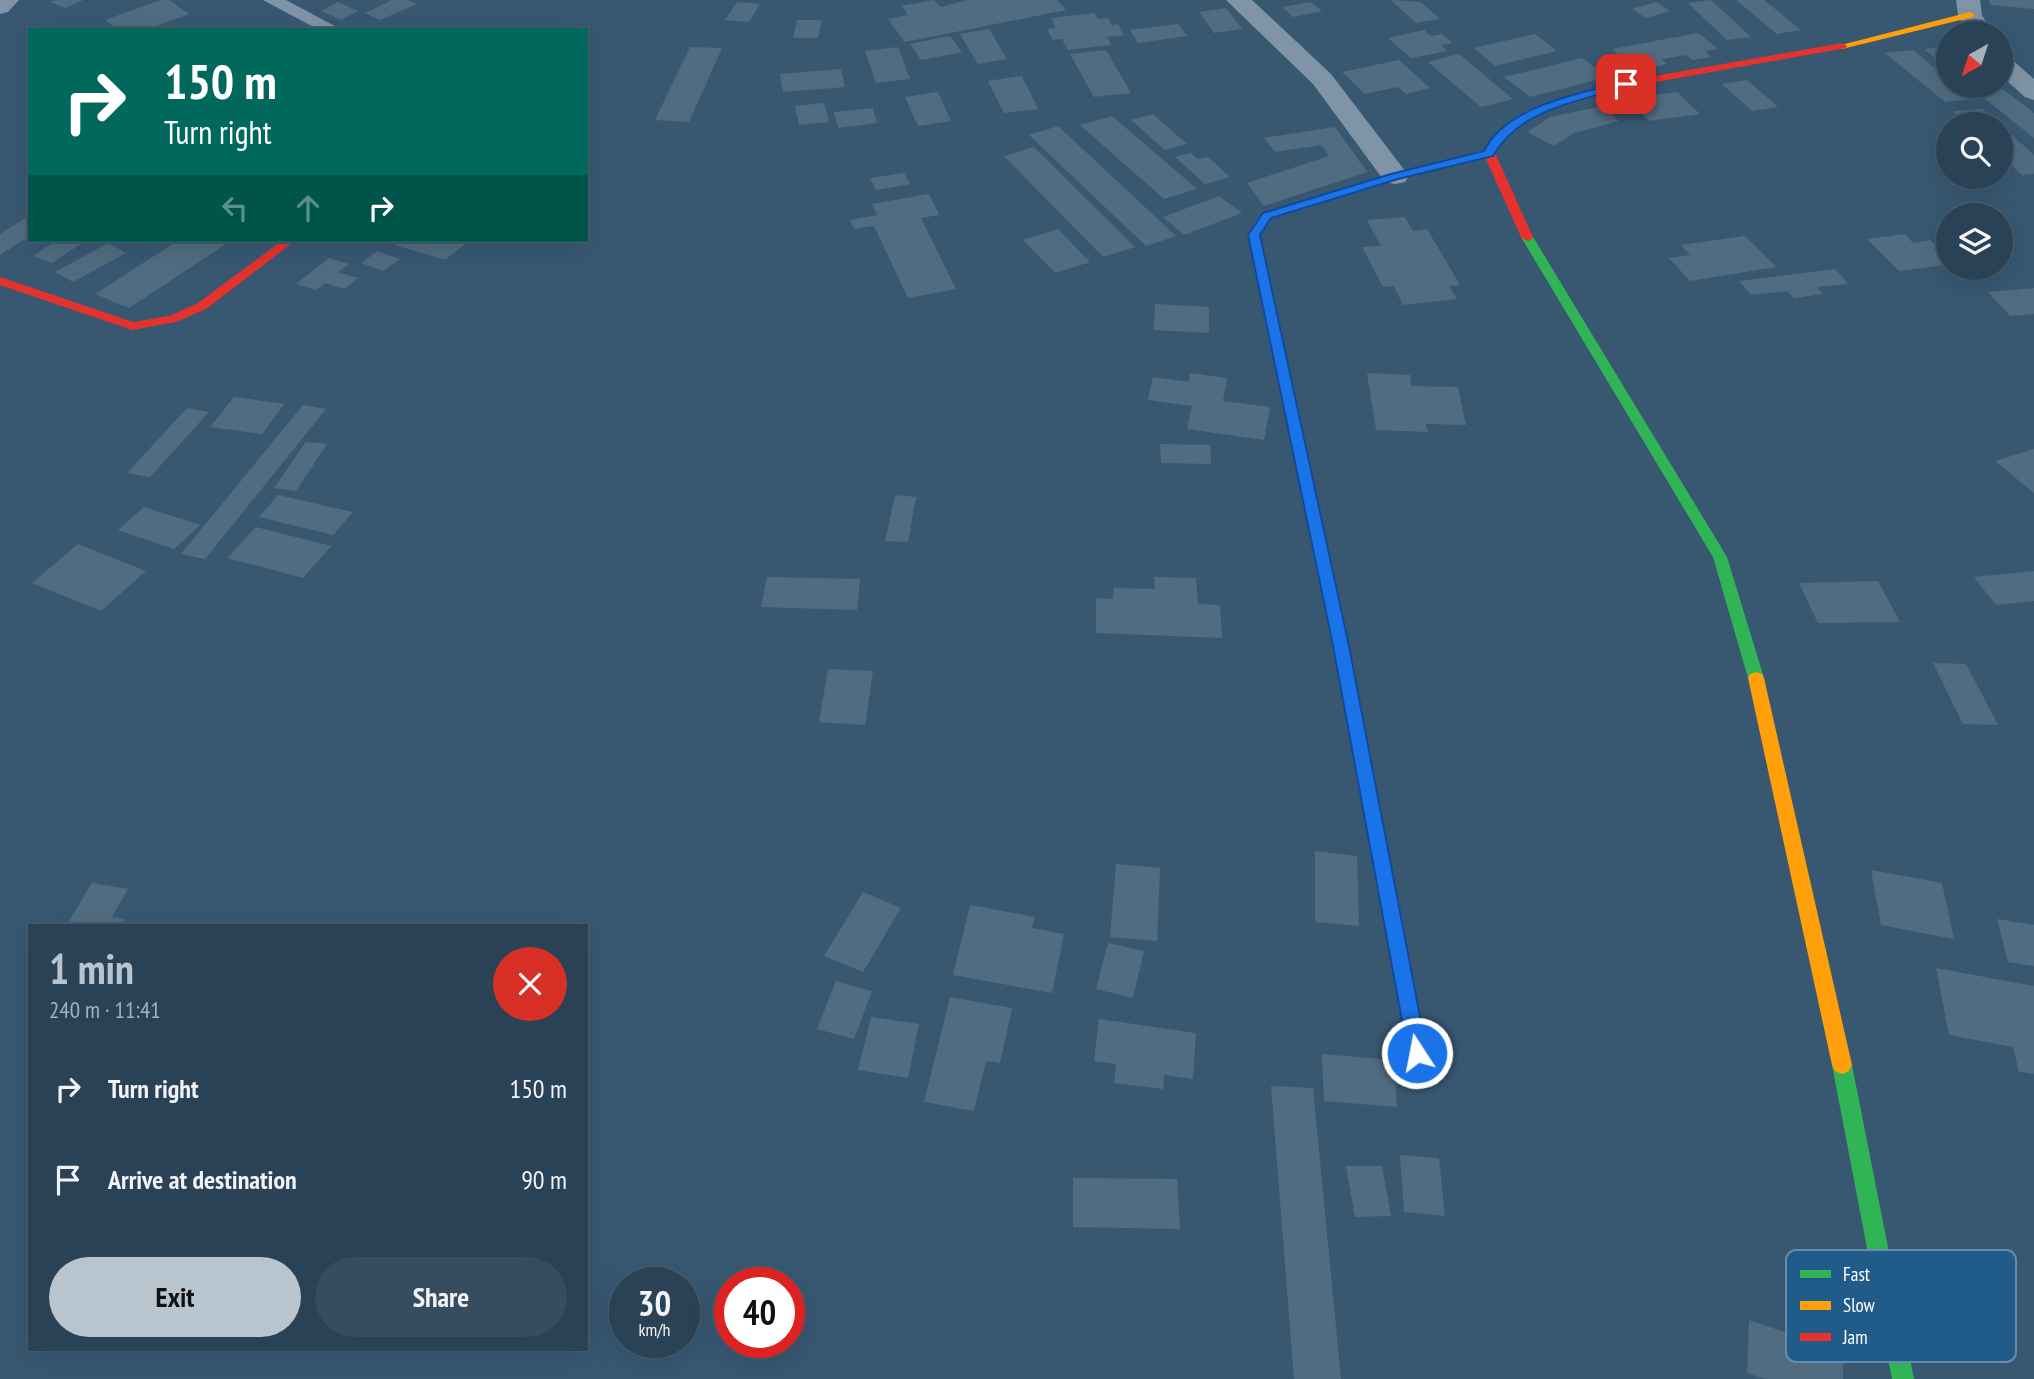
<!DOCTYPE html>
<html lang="en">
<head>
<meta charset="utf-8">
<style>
	body { margin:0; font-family:"PT Sans Narrow",sans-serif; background:#364d60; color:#f1f3f6; height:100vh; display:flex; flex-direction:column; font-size:26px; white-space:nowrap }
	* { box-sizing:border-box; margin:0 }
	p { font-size:23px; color:#a5b0b9 }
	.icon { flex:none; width:38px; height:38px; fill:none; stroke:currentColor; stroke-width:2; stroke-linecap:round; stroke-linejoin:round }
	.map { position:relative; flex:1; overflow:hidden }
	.drawer { position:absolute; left:28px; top:924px; width:560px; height:427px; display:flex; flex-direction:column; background:#2a4256; border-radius:0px; box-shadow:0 7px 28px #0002,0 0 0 2px #465b6c }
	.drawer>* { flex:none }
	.top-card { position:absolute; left:28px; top:28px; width:560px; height:214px; border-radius:0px; box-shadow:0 7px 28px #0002,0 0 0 2px #465b6c; background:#00695c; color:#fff; overflow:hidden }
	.needle { width:46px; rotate:219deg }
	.fabs { position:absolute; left:1936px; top:21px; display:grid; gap:14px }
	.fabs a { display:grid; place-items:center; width:77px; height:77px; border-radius:50%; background:#2a4256; box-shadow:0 7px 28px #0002,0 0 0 2px #465b6c; font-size:35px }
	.speed { position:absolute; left:609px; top:1267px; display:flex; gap:14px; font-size:35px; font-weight:700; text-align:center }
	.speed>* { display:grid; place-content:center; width:91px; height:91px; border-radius:50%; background:#2a4256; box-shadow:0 7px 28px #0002,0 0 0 2px #465b6c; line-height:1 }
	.speed small { font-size:18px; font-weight:400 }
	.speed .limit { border:10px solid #d22; background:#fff; color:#111 }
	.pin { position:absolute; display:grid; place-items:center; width:60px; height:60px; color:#fff; margin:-30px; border-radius:14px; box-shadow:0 4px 10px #0006 }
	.me { position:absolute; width:77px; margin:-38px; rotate:349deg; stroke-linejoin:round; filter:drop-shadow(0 0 5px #0008) }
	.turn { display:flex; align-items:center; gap:24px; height:147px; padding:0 21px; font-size:32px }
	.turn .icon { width:91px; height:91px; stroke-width:2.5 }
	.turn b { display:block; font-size:49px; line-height:60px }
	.lanes { display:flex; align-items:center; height:66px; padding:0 21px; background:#0003; justify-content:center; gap:35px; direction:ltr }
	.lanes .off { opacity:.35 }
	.round { display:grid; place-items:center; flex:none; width:74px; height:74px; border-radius:37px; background:#364d60 }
	.summary { display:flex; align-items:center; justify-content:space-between; height:119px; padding:0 21px }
	h1 { font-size:42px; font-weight:600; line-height:52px; color:#b9c5ce }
	.primary-button { display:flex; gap:14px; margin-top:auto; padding:14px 21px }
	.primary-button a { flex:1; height:80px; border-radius:42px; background:#b9c5ce; color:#111; font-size:28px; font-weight:600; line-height:80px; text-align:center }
	.primary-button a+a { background:#364d60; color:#f1f3f6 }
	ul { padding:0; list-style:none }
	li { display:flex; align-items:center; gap:21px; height:91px; padding:0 21px }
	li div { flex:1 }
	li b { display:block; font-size:26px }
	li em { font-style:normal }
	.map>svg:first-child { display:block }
	.building { fill:#516c81 }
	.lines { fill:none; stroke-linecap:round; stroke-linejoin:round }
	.lane { fill:#7f94a6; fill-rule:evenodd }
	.street { fill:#7f94a6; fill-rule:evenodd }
	.fast { fill:#30b455; fill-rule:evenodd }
	.slow { fill:#ff9f0a; fill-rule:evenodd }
	.jam { fill:#e5322d; fill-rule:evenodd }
	.route { fill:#1a73e8; stroke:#114b97; stroke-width:2 }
	.key { fill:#205b8a; stroke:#638cad; stroke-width:2 }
	.key-label { font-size:19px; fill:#fff }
</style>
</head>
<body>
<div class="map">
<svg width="2034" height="1379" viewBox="0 0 2034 1379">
	<rect width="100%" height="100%" fill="#385872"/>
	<path class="building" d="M55 0H83L65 8 50 2Z
		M161 0H169L189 14 146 30H118L105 20Z
		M392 0H408L417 4 380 20 365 13Z
		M934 0 940 7 968 0H1057L1066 10 905 42 888 19 908 15 902 6Z
		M1391 0 1421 2 1440 19 1416 23Z
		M1711 0 1751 37 1727 40 1688 3Z
		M1736 0H1764L1801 30 1777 34Z
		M1989 0H2034V9L1991 5Z
		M338 2 358 11 341 20 321 11Z
		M737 2 760 4 749 22 725 20Z
		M1311 2 1322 11 1293 17 1282 7Z
		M1656 2 1670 11 1646 18 1632 9Z
		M1226 8 1242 29 1214 33 1199 12Z
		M1094 13 1098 19 1108 18 1112 25 1118 24 1124 35 1107 37 1111 45 1068 50 1062 39 1053 40 1047 29 1056 28 1051 18Z
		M797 20H822L818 38H793Z
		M1178 24 1187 36 1138 43 1130 30Z
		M989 29 1007 59 978 64 960 34Z
		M1424 30 1431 36 1442 34 1453 43 1441 45 1447 51 1411 58 1388 38Z
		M1698 33 1718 49 1705 51 1711 57 1692 60 1686 55 1661 59 1667 64 1648 68 1642 63 1631 65 1612 49Z
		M1535 34 1557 51 1495 66 1474 48Z
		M950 36 962 52 921 60 910 44Z
		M1948 46V68L1924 49Z
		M690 47 722 48 689 122 655 120Z
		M898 47 910 79 876 83 865 51Z
		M1106 50 1131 93 1094 97 1070 54Z
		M1913 50 1948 79V86H1956L1972 99 1945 102 1885 53Z
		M1459 54 1513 99 1481 107 1428 62Z
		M1582 58 1608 77 1530 97 1504 77Z
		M1399 60 1430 88 1406 94 1398 87 1365 94 1342 72Z
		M841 69 845 87 783 92 780 74Z
		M1022 76 1038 109 1004 113 988 81Z
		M1747 80 1778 107 1752 111 1722 84Z
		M1969 86H1999L2034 113V138Z
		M938 92 951 121 918 126 905 97Z
		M1677 92 1700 114 1649 121 1627 99Z
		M824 103 829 122 799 125 795 106Z
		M1603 106 1619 121 1574 133 1554 146 1527 132 1550 117Z
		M873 108 877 123 838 128 834 112Z
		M1983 109 2000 124H1968L1953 111Z
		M1153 114 1187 144 1165 150 1131 120Z
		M1112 116 1197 189 1164 199 1080 125Z
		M2000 124 2034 155V174L2022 175 2000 155Z
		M1058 126 1176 236 1146 246 1029 135Z
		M1335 127 1367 172 1264 206 1247 183 1329 156 1322 145 1275 152 1264 138Z
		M1034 147 1135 247 1103 257 1004 156Z
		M1191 153 1198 159 1208 157 1230 177 1205 184 1175 157Z
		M904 173 910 184 876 190 870 178Z
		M929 194 939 215 921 218 956 289 908 298 874 226 854 229 850 220 877 215 872 204Z
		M1219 196 1242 213 1184 235 1163 217Z
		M30 215V236L0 255V234Z
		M1405 217 1413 231 1427 229 1460 285 1449 286 1457 299 1403 305 1394 286 1383 287 1362 247 1381 246 1367 220Z
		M1058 229 1090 262 1055 273 1023 240Z
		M1905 234 1913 243 1930 240 1948 257V265L1899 271 1867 239Z
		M1745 236 1776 267 1690 281 1669 258 1690 255 1681 245Z
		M57 240H87L52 263 33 256Z
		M179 240H232L129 308 95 294Z
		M401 240H470L445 260 395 245Z
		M108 243 126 253 73 282 55 272Z
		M377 251 400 259 383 271 361 263Z
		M329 258 349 264 338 272 358 278 344 289 325 283 316 290 296 284Z
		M1835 269 1848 284 1817 287 1823 294 1794 298 1787 291 1751 295 1739 281Z
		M2034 288V314L2010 316 1988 292Z
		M1155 304 1209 307V333L1154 330Z
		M1190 373 1227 378 1223 401 1270 407 1264 440 1187 429 1192 406 1148 400 1153 377 1189 382Z
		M1367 373 1410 375 1411 386 1458 387 1466 425 1426 424 1428 432 1376 430Z
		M234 397 284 404 262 434 210 427Z
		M303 405 326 409 205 559 181 554Z
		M187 408 209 412 150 477 127 473Z
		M306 442 327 444 296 491 274 488Z
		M1160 444 1210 445 1211 464 1161 463Z
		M2034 449V493L1995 461Z
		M278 495 353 512 333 535 259 517Z
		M895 495 916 497 908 542 885 541Z
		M144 507 200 525 174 549 118 530Z
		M256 527 331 546 303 578 227 558Z
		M78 544 146 571 101 611 32 583Z
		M2034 571V601L1996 605 1974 577Z
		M767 577 860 579 857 610 761 607Z
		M1154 577 1196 578 1198 604 1220 605 1222 638 1096 633V598L1113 599 1114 588 1155 589Z
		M1878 581 1900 622 1818 623 1799 583Z
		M1933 663 1966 664 1998 725 1963 724Z
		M828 669 873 671 865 725 819 722Z
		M1315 851 1357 856 1359 926 1315 922Z
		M1116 864 1160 868 1157 941 1110 937Z
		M1871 870 1942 883 1954 939 1881 925Z
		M92 883 128 889 112 917 125 919 120 926H66Z
		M863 892 901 908 863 972 824 956Z
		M970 905 1035 917 1032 928 1064 934 1052 993 953 975Z
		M1997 919 2034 925V966L2008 962Z
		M1108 943 1144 951 1133 998 1096 989Z
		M1936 968 2034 986V1074L2019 1072 2013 1047 1949 1035Z
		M836 981 872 991 854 1039 817 1029Z
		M950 997 1012 1008 1000 1063 986 1061 974 1111 924 1102Z
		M871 1017 919 1024 908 1078 858 1070Z
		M1099 1019 1196 1033 1193 1079 1164 1075 1163 1089 1114 1083 1116 1064 1094 1061Z
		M1322 1054 1394 1060 1397 1107 1324 1101Z
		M1271 1086 1313 1088 1341 1379H1294Z
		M1400 1155 1439 1158 1445 1216 1404 1212Z
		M1346 1166H1382L1391 1216 1355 1217Z
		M1073 1178 1177 1179 1180 1229 1073 1227Z
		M1749 1320 1843 1352V1379H1765L1747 1373Z"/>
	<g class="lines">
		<path class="lane" d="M263 0H286L342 30H319Z"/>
		<path class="street" d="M0 0H19L8 12 0 14Z
			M1226 0H1252L1331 74 1409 176 1405 182 1395 184 1385 182 1313 84Z
			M1956 0H1980L1982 15 1993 33H1969L1958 15Z
			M2000 55 2009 57 2034 79V100L2025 97 2000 75Z"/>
		<path class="fast" d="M1527 233 1533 237 1727 557 1764 678 1762 682H1750L1748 678 1713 557 1521 237Z
			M1359 735 1365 736 1367 741 1426 1053 1424 1059 1417 1062 1410 1059 1408 1053 1351 741 1353 736Z
			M1842 1056 1849 1059 1852 1065 1914 1379H1892L1832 1065 1835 1059Z"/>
		<path class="slow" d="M1970 12 1975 15 1973 17 1842 49 1837 46Z
			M1306 473 1313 478 1367 741 1365 746H1353L1351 741 1299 478Z
			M1756 672 1762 674 1764 678 1852 1065 1849 1071 1842 1074 1835 1071 1832 1065 1748 678 1750 674Z"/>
		<path class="jam" d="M1842 43 1847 46 1846 48 1628 87 1540 113 1507 134 1495 153 1533 237 1531 240 1527 241 1521 237 1485 157 1399 178 1271 218 1260 235 1313 478 1311 481H1301L1248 235 1263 214 1391 174 1485 151 1499 130 1532 109 1626 81Z
			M283 240H296L206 309 176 322 132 330 0 285V277L133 322 169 316 198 303Z"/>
	</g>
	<path class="route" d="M1626 81 1630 82V86C1581 101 1520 108 1493 156L1398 179 1271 218 1260 235 1349 646 1427 1053 1424 1059 1417 1062 1411 1059 1408 1053 1333 646 1248 235 1263 213 1391 174 1484 151C1505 106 1582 93 1626 81Z"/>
	<rect x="1786" y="1250" width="230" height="112" rx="10" class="key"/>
	<rect x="1800" y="1270" width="31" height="8" fill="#30b455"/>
	<rect x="1800" y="1301" width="31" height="9" fill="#ff9f0a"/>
	<rect x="1800" y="1333" width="31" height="8" fill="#e5322d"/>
	<g class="key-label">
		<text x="1843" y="1281">Fast</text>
		<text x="1843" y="1312">Slow</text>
		<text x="1843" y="1344">Jam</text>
	</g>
</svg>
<div class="fabs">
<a><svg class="needle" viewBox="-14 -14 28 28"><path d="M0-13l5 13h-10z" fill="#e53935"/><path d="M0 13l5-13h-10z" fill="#a5b0b9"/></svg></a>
<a><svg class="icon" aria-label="search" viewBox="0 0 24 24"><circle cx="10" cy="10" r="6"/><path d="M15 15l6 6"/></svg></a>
<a><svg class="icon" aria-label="layers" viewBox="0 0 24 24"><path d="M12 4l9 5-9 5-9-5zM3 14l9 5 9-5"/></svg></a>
</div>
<div class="speed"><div>30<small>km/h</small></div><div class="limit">40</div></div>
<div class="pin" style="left:1626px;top:84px;background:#d93025"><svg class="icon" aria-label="arrive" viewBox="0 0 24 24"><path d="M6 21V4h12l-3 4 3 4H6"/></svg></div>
<svg class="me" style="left:1417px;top:1053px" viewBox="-20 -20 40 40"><circle r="17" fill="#1a73e8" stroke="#fff" stroke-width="3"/><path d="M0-11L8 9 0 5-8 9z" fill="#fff"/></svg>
<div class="top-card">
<div class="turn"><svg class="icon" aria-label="right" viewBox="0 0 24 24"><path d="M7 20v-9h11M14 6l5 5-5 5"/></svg><div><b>150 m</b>Turn right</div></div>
<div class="lanes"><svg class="icon off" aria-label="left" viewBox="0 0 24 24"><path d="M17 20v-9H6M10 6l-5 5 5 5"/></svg><svg class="icon off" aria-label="ahead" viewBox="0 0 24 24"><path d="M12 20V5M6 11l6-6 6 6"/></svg><svg class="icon" aria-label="right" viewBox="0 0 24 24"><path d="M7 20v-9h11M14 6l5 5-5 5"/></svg></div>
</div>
<section class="drawer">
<div class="summary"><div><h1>1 min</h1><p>240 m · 11:41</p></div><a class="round" style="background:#d93025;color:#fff"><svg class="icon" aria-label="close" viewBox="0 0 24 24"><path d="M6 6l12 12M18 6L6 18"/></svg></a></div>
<ul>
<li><svg class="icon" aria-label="right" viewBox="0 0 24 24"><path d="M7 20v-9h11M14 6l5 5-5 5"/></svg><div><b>Turn right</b></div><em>150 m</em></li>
<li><svg class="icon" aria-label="arrive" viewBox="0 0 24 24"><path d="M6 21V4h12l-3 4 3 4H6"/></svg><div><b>Arrive at destination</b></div><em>90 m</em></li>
</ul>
<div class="primary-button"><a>Exit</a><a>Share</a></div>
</section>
</div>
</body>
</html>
